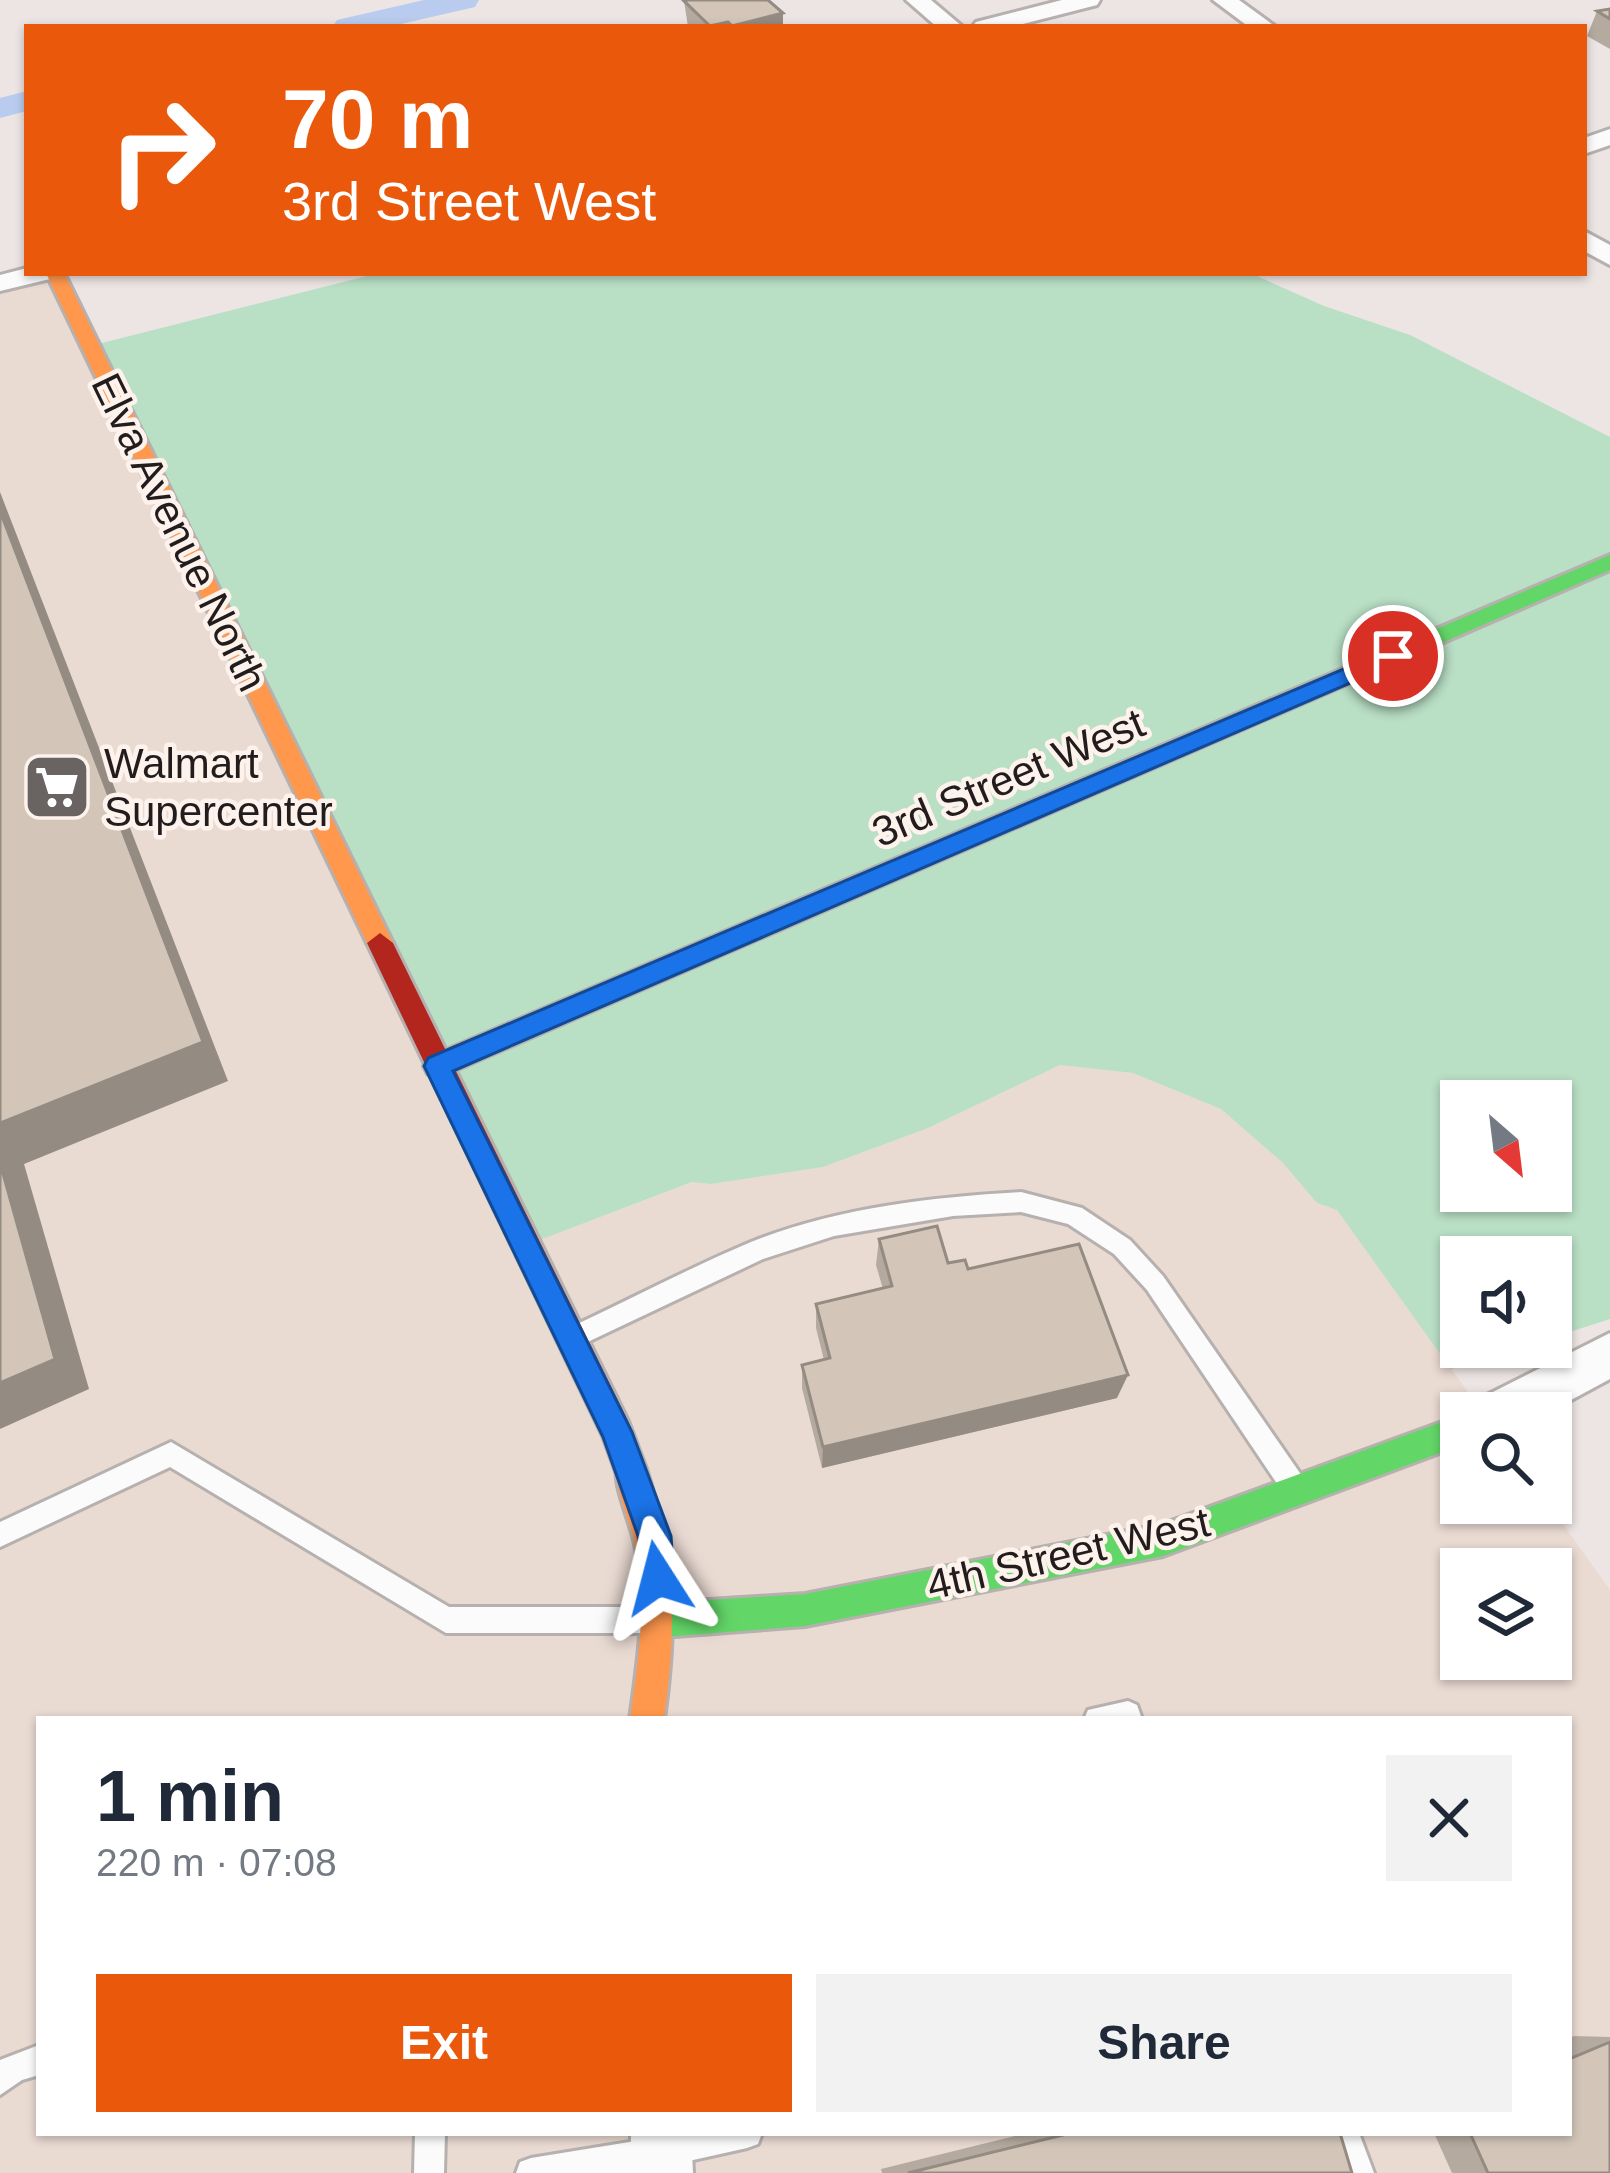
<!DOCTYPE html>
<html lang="en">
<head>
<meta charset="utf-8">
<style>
	body { margin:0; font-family:Arial,sans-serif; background:#f2f2f3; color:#1f2937; height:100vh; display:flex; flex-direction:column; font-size:45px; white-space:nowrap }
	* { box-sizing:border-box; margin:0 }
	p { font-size:39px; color:#747a83 }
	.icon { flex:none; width:66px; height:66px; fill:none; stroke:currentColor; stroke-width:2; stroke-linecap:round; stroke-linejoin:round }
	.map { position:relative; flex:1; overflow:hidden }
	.sheet { position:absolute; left:36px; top:1716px; width:1536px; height:420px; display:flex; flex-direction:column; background:#fff; border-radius:0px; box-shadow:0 3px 9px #0004 }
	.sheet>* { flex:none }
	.banner { position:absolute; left:24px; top:24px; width:1563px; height:252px; border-radius:0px; box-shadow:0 3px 9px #0004; background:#ea580c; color:#fff; overflow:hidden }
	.needle { width:78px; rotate:152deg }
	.buttons { position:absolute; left:1440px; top:1080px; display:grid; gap:24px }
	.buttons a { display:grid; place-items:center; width:132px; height:132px; border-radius:0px; background:#fff; box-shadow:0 3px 9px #0004; font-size:60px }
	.pin { position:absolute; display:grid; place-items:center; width:102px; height:102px; color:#fff; margin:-51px; border:6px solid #fff; border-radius:50%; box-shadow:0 3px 12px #0007 }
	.me { position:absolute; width:132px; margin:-66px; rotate:351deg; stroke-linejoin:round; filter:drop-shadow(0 0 9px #0008) }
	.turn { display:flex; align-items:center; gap:42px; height:252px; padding:0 60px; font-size:54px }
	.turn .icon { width:156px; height:156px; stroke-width:2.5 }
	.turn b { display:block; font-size:84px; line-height:102px }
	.round { display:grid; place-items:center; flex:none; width:126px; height:126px; border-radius:0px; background:#f2f2f3 }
	.overview { display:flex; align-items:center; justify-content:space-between; height:204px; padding:0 60px }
	h1 { font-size:72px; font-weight:700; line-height:90px }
	.cta { display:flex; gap:24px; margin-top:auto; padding:24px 60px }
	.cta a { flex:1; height:138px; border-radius:0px; background:#ea580c; color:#fff; font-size:48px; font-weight:700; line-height:138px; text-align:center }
	.cta a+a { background:#f2f2f3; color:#1f2937 }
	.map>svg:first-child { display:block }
	.commercial { fill:#e9dad2; fill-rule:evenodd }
	.green { fill:#b9dfc5; fill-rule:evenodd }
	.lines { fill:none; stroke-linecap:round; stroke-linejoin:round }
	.canal { fill:#b9ccef; fill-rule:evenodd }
	.lane-casing { stroke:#b6b1af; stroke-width:6 }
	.street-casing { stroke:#b6b1af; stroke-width:6 }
	.fast-casing { stroke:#b6b1af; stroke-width:6 }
	.slow-casing { stroke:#b6b1af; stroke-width:6 }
	.jam-casing { stroke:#b6b1af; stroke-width:6 }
	.lane { fill:#fcfbfb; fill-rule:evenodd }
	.street { fill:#fcfbfb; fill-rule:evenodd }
	.fast { fill:#63d668; fill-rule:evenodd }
	.slow { fill:#ff974d; fill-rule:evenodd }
	.jam { fill:#b3261e; fill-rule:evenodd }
	.wall { fill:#b5aa9f }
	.shaded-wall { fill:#948b82 }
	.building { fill:#d3c6b9; stroke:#948b82; stroke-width:3 }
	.route { fill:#1a73e8; stroke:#114b97; stroke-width:3 }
	.labels { text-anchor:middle; stroke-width:9; stroke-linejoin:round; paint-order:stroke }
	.street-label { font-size:42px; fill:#221d1c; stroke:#fdf2ec }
	.poi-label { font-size:42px; fill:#221d1c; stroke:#fdf2ec; text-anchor:start }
</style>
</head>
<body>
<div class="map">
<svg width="1610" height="2173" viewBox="0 0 1610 2173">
	<rect width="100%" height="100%" fill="#ece5e3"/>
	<path class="commercial" d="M59 273 532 1243 693 1182 711 1184 823 1167 928 1128 1060 1065 1133 1073 1221 1109 1283 1163 1317 1203 1337 1210 1483 1413H1461V1503H1548L1610 1590V2173H0V283ZM1461 1569H1551V1659H1461ZM39 1719H1569V2133H39Z"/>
	<path class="green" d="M379 273H1250L1324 306 1410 335 1610 437V1319L1551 1338V1257H1461V1347H1522L1451 1369 1337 1210 1317 1203 1283 1163 1221 1109 1133 1073 1060 1065 928 1128 823 1167 711 1184 692 1182 532 1243 94 345ZM1461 1101H1551V1191H1461Z"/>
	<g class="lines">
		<path class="canal" d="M424 0H479L475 7 388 27H332L337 20Z
			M27 91V111L0 118V98Z"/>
		<g class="lane-casing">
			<path id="lane" d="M1021 1192 1082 1208 1130 1240 1163 1276 1302 1476 1305 1485 1302 1494 1293 1497 1284 1494 1147 1290 1114 1254 1068 1224 1021 1212 953 1216 834 1236 763 1259 577 1347 569 1344 565 1336 569 1328C629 1300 689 1268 751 1242 836 1208 931 1197 1021 1192Z
				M171 1442 449 1607H649L658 1611 662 1620 658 1629 649 1633H446L170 1467 0 1547V1522Z
				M1128 1701 1137 1705 1142 1719H1084L1088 1710Z
				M39 2045V2075L22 2080 0 2095V2060Z
				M415 2133H445L444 2173H414Z
				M685 2133H762L758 2144 747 2148 635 2173H516L520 2162 531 2158Z
				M1329 2133H1359L1374 2173H1344Z"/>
		</g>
		<g class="street-casing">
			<path id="street" d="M906 0H931L963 27H937Z
				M1062 0H1100L1097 5 1011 27H972L976 22Z
				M1213 0H1239L1276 27H1249Z
				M1610 129V145L1584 154V138Z
				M1584 231 1610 245V265L1584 251Z
				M27 268V273H54L50 279 0 291V275Z
				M1610 1333V1379L1547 1413H1476L1483 1397Z
				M631 2133H691L693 2173H631Z"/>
		</g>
		<g class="fast-casing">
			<path id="fast" d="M1610 555V570L446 1074H428L424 1066 428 1058Z
				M1461 1415V1445L1163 1556 805 1626 662 1637 650 1632 645 1620 650 1608 662 1603 805 1594 1163 1524Z"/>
		</g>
		<g class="slow-casing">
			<path id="slow" d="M46 273H64L393 943 389 950 380 953 367 943Z
				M630 1454 641 1458 646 1469C676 1560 677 1625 664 1719H630C638 1662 647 1606 636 1549 632 1523 609 1481 619 1458Z"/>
		</g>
		<g class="jam-casing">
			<path id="jam" d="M380 933 393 943 628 1421 646 1469 641 1480 630 1484 619 1480 603 1436 367 943Z"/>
		</g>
		<use href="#lane" class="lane"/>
		<use href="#street" class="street"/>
		<use href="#fast" class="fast"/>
		<use href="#slow" class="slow"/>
		<use href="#jam" class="jam"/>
	</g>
	<path class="wall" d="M684 1 783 27H688Z
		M1610 9V49L1587 36 1597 11Z
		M879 1239 968 1269 1117 1398 822 1468 802 1388V1365L824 1360 816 1328V1304L883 1289 876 1265Z
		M1574 2036 1610 2037V2173H1452L1434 2133H1569V2038Z
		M1027 2133H1340L1352 2173H882L881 2169Z"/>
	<path class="shaded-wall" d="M783 13V27H732V26Z
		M0 492 228 1081 24 1164 89 1389 0 1429Z
		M1128 1375 1117 1398 822 1468 823 1447Z"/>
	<path class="building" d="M688 0H768L783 13 732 26 728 22 710 26 684 1Z
		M1610 9V19L1597 11Z
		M0 511 203 1042 0 1123Z
		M0 1163 55 1359 0 1383Z
		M937 1226 948 1263 965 1260 968 1269 1079 1244 1128 1375 823 1447 802 1365 830 1358 816 1304 892 1286 879 1239Z
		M1610 2042V2173H1488L1470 2133H1569V2059Z
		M1071 2133H1340L1352 2173H908Z"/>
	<path class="route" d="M1393 648 1404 656 1401 661 453 1071 632 1432 671 1536 674 1578 670 1590 658 1594 646 1590 638 1536 603 1437 424 1066 428 1058Z"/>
	<defs>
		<g id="supermarket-square" transform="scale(3.45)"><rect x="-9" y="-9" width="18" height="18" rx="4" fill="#696362" stroke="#fdf2ec"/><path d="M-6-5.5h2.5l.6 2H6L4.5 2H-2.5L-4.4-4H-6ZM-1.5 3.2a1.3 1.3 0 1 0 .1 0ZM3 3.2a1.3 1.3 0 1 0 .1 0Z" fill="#fff"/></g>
	</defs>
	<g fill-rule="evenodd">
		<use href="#supermarket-square" x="57" y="787"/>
	</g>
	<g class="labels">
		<g class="street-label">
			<text transform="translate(180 532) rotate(64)" y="15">Elva Avenue North</text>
			<text transform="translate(1008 777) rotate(-23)" y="15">3rd Street West</text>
			<text transform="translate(1068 1553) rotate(-13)" y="15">4th Street West</text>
		</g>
		<g class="poi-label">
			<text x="104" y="778">Walmart<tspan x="104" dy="48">Supercenter</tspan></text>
		</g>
	</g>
</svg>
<div class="buttons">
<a><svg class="needle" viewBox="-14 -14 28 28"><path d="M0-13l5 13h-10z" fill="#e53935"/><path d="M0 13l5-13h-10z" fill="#747a83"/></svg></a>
<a><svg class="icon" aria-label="sound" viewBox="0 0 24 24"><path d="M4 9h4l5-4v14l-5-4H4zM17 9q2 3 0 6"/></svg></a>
<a><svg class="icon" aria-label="search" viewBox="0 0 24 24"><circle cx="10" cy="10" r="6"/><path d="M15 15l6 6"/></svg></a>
<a><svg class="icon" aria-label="layers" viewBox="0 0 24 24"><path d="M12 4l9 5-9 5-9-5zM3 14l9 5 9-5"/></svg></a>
</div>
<div class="pin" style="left:1393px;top:656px;background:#d93025"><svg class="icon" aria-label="arrive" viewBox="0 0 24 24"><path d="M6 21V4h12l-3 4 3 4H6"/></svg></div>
<svg class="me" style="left:658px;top:1578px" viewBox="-20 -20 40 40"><path d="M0-17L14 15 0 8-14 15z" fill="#1a73e8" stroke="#fff" stroke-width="4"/></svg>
<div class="banner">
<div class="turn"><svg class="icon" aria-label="right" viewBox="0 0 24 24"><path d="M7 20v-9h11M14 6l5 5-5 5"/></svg><div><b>70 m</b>3rd Street West</div></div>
</div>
<section class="sheet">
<div class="overview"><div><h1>1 min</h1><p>220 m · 07:08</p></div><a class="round"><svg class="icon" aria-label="close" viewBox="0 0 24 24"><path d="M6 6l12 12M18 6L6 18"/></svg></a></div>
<div class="cta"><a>Exit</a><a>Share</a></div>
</section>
</div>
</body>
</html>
